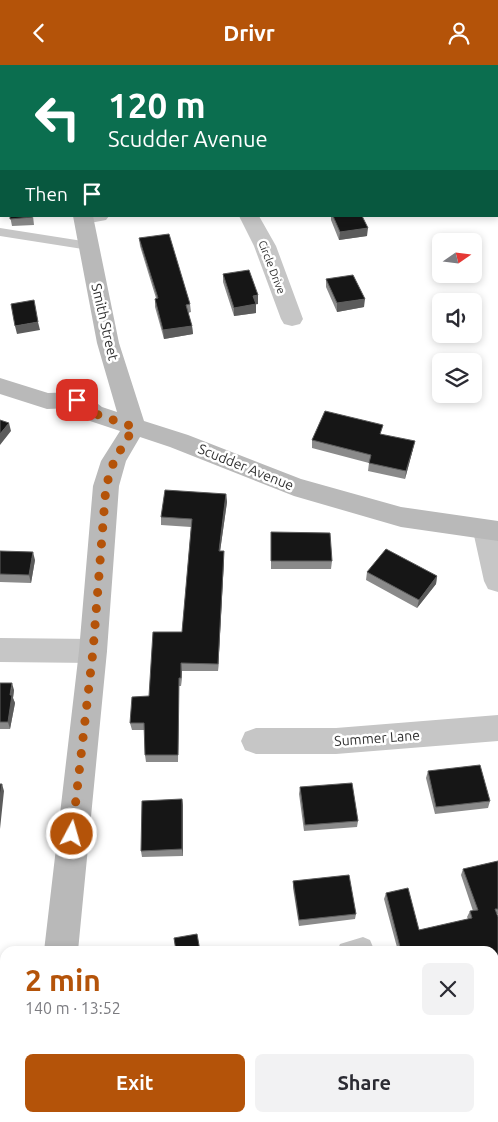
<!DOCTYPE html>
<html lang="en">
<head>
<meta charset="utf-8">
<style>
	body { margin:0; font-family:Ubuntu,sans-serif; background:#f2f2f3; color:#2b2b33; height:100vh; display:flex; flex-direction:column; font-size:19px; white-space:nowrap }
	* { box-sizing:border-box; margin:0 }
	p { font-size:16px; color:#7c7c81 }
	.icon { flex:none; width:28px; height:28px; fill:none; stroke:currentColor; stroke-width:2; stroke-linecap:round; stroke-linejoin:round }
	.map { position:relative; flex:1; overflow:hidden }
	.panel { position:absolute; left:0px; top:881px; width:499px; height:176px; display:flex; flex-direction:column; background:#fff; border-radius:15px 15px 0 0; box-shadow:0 2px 8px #0003 }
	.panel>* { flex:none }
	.banner { position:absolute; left:0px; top:0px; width:499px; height:152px; box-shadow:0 2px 8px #0003; background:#0b6e4f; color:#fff; overflow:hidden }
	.needle { width:32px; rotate:76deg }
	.controls { position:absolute; left:432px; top:168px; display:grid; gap:10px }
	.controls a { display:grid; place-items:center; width:50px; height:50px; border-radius:8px; background:#fff; box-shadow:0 2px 8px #0003; font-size:25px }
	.pin { position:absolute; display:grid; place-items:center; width:42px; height:42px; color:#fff; margin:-21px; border-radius:10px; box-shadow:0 2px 8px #0006 }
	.me { position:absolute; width:55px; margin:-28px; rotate:6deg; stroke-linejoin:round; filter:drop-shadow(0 0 4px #0008) }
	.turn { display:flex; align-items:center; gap:18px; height:105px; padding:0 25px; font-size:22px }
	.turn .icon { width:65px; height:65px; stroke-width:2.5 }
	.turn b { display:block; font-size:35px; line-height:42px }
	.then { display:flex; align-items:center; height:48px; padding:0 25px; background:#0003; gap:10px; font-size:19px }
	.round { display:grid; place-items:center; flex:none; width:52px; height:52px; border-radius:8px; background:#f2f2f3 }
	.summary { display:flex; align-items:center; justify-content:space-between; height:85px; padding:0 25px }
	h1 { font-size:30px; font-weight:700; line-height:38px; color:#b45309 }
	.primary-button { display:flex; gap:10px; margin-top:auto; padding:10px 25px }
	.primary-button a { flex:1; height:58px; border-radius:8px; background:#b45309; color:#fff; font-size:20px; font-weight:700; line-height:58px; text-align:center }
	.primary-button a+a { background:#f2f2f3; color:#2b2b33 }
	header { display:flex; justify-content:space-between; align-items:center; height:65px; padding:0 25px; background:#b45309; color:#fff; font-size:22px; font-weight:700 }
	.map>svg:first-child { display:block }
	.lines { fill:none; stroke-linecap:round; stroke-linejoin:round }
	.lane { fill:#c6c6c6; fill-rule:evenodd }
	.street { fill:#c6c6c6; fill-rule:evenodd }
	.secondary { fill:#b9b9b9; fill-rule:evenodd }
	.wall { fill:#8a8a8a }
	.shaded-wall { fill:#5c5c5c }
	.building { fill:#161616; stroke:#5c5c5c }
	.route { stroke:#b45309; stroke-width:9; stroke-dasharray:0 16.2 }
	.labels { text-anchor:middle; stroke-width:5; stroke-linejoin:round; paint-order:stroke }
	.far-street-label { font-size:11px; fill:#2f2f2f; stroke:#fff }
	.street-label { font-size:14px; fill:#2f2f2f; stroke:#fff }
</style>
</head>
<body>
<header><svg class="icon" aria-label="back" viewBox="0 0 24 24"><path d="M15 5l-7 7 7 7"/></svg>Drivr<svg class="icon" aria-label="person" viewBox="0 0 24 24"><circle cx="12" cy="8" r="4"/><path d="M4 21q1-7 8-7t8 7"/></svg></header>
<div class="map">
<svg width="498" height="1057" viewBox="0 0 498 1057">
	<rect width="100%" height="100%" fill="#fff"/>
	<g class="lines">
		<path class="lane" d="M0 163 89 177 95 181 89 185 0 171Z
			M363 872 370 875 373 882 371 886H337L340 879Z"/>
		<path class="street" d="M0 29H1V39H0Z
			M75 151H109L106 155 84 159 77 157 74 153Z
			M239 151H259L276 181 303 254 300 259 292 261 284 259 281 254 254 181Z
			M486 456 495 459 498 464V527L488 524 484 516 473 466 477 459Z
			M0 573 93 574 103 578 107 586 103 594 93 598 0 597Z
			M498 650V676L336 689H256L245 685 241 676 245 667 256 663H336Z"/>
		<path class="secondary" d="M45 0H63L64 1H46Z
			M73 151H93L119 278 144 356 188 370 301 414 401 442 498 456V476L401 462 294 431 170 382 140 372 126 396 119 421 107 586 78 886H44L79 586 93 421 101 396 120 366 84 354 72 343 47 344 0 329V313L48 328 77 327 85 329 102 342 117 347 97 278Z
			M27 1052H65L64 1057H26Z"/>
	</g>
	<path class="wall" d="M10 151H33L34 160 12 161Z
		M331 151H362L367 171 339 175 331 155Z
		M139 173 190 239 191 247 188 248 192 261 193 269 164 274 155 242V234L156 233 140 181Z
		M223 209 258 230V239H256V248L234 251 223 217Z
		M326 214 364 242 337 247 326 222Z
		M382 369 413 384 405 414 368 406 369 398 312 383V375Z
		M226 429 227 437 220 486 224 494 218 606H182L181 621H179L178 697H146L145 690V665H132L130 658 149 631 182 567 191 462 161 460V452Z
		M271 467 332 496 331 504H271Z
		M0 486 35 495 31 518 0 517Z
		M367 507 437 511 436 519 417 543 366 515Z
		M0 618 14 625 13 633 15 638 10 664H0Z
		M428 706 490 736 488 743 435 749 426 713Z
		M300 722 358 756 357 762 304 766 299 729Z
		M182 734 183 741V791L142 792 141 786Z
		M498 796V849H497L498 852V948L494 949V886H398L384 834 386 828 419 865 468 854 467 852 470 846H473L461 810 463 804Z
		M293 816 356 849 355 854 299 861 293 823Z"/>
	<path class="shaded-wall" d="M368 163 367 171 339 175 340 167Z
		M258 230V239L253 240V231Z
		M365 234 364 242 337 247V238Z
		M256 239V248L234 251V243Z
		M38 257 40 265 17 269 15 261Z
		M192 261 193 269 164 274 163 265Z
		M9 358 11 366 0 380V369Z
		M415 376 413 384 405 414 406 406Z
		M226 429 227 437 219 494V486Z
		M224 486V494L218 606V599Z
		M33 487 35 495 31 518 29 510Z
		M437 511 436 519 417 543 419 535Z
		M181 598 182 606 181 621Z
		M12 618 14 625 13 633 15 638 10 664 8 657Z
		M2 719 4 726 0 764V733Z
		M182 734 183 741V791L182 784Z
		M498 943V948L494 949V947L495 944Z"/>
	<path class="building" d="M0 51H1V94L0 86Z
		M10 151H32V152L10 154Z
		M333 151H362L368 163 340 167Z
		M169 169 190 239 186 240 192 261 163 265 155 234 158 233 139 173Z
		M249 205 258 230 253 231 256 239 234 243 223 209Z
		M353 210 365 234 337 238 326 214Z
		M34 235 38 257 15 261 11 239Z
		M325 346 383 360 380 369 415 376 406 406 369 398 371 390 312 375Z
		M0 355 9 358 0 369Z
		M165 425 226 429 219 486H224L218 599 181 598V613H179L178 690H145L144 658H130L132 632 149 631 153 567H182L192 454 161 452Z
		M271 467 330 468 332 496H271Z
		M386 484 437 511 419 535 367 507Z
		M0 486 33 487 29 510 0 509Z
		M0 618H12L10 630H12L8 657H0Z
		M480 700 490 736 436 742 428 706Z
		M352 718 358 756 305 760 300 722Z
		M0 719H2L0 733Z
		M182 734V784L141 786 142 736Z
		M498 796V844H495L498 852V943L495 944 494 940V886H401L386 828 408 823 419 865 472 853 470 846 478 845 463 804Z
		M349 810 356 849 299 855 293 816Z
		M197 869 200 886H176L174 873Z
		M303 884 304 886H287Z
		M360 1052H378L379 1057H341Z"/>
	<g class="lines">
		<path class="route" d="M72 769 93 586 106 421 114 396 134 362 93 348 77 335"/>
	</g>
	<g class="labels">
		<g class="far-street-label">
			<text transform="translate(272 202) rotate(69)" y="4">Circle Drive</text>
		</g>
		<g class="street-label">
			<text transform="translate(105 257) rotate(77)" y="5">Smith Street</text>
			<text transform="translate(246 402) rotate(22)" y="5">Scudder Avenue</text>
			<text transform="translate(377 673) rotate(-4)" y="5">Summer Lane</text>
		</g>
	</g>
</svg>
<div class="controls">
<a><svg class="needle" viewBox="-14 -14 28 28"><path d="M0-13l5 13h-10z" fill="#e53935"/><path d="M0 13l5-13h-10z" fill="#7c7c81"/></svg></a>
<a><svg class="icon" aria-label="sound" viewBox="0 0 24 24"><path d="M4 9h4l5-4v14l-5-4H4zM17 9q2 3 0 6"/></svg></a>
<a><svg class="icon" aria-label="layers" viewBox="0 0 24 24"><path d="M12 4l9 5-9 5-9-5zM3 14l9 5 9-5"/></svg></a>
</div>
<div class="pin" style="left:77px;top:335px;background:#d93025"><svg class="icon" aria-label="arrive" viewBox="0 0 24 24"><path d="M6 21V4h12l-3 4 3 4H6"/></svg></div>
<svg class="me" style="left:72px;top:769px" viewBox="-20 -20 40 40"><circle r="17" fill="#b45309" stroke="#fff" stroke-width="3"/><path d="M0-11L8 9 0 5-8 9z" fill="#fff"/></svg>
<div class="banner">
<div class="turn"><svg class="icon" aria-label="left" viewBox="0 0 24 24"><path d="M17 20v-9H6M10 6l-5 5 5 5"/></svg><div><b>120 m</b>Scudder Avenue</div></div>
<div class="then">Then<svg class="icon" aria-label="arrive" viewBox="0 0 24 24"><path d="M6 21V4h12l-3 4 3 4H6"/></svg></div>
</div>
<section class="panel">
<div class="summary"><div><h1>2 min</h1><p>140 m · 13:52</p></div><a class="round"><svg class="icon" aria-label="close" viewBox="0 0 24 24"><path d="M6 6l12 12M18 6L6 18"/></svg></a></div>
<div class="primary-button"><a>Exit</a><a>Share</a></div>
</section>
</div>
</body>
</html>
